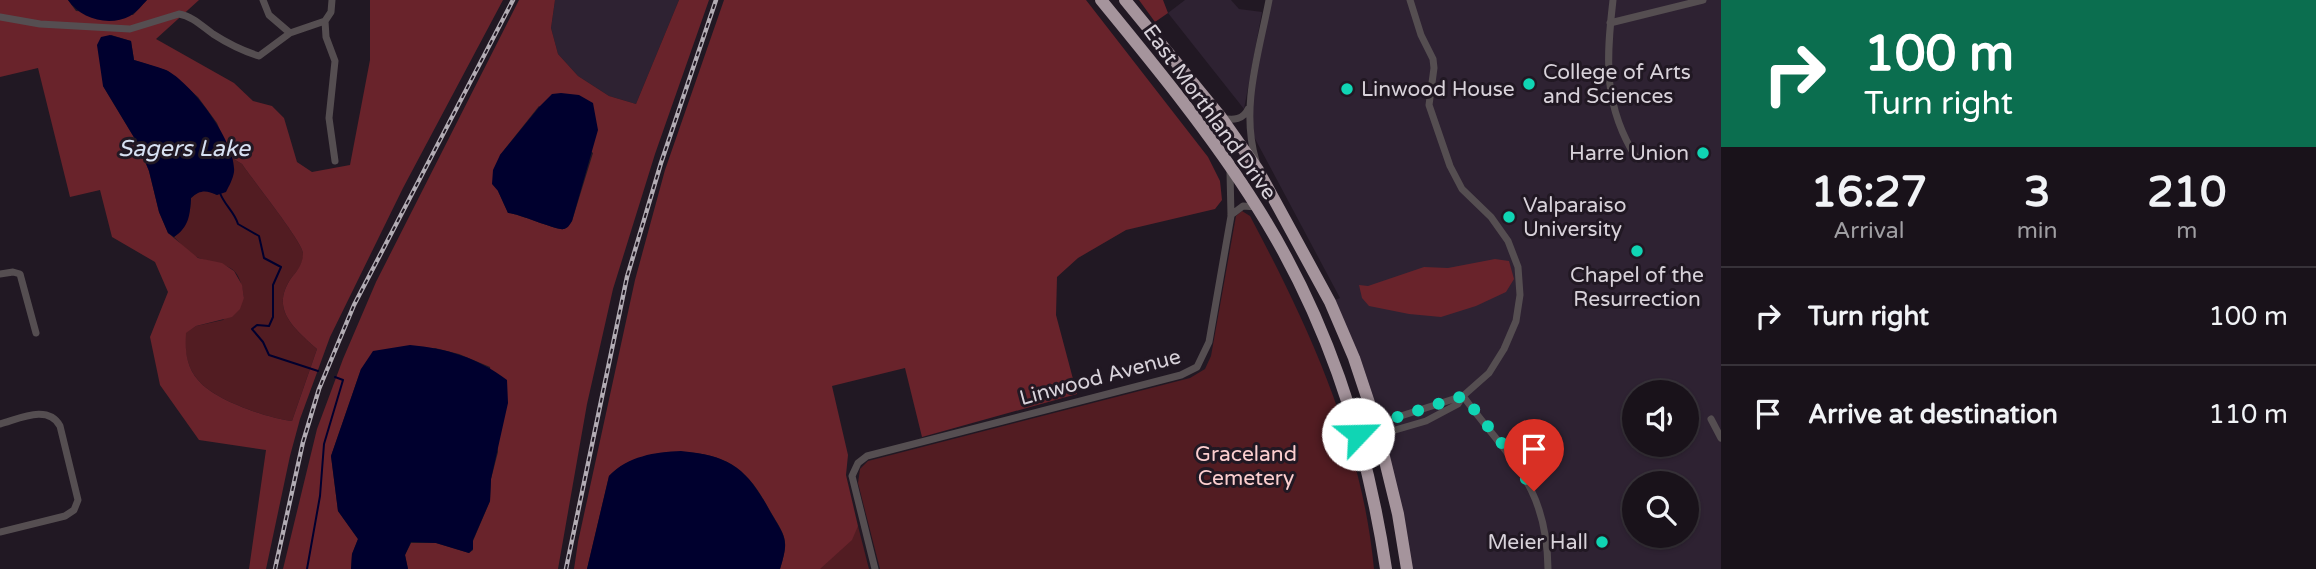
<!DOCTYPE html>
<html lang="en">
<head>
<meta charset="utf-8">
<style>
	body { margin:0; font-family:"Varela Round",sans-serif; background:#221b23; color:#f1f3f6; height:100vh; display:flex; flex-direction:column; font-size:26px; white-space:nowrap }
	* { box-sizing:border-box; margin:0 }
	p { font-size:23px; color:#9f9ea2 }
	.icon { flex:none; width:38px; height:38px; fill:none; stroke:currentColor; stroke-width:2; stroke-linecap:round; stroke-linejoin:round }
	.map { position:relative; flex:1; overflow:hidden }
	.details { display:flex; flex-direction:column; background:#19121a; width:595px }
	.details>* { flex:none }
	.banner { background:#0b6e4f; color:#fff; overflow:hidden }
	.controls { position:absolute; left:1622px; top:380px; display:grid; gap:14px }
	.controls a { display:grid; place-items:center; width:77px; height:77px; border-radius:50%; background:#19121a; box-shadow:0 2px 5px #0004,0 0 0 2px #373239; font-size:35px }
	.pin { position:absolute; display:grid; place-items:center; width:60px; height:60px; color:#fff; margin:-72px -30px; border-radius:50% 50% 50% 0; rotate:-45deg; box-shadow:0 0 7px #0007 }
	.pin .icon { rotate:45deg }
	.me { position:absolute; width:77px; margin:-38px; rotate:66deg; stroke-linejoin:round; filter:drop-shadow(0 0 5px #0008) }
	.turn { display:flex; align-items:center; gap:24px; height:147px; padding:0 28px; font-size:32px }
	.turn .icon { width:91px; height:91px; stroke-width:2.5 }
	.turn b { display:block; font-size:49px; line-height:60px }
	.eta { display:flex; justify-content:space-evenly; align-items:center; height:119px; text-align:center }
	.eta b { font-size:42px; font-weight:700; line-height:49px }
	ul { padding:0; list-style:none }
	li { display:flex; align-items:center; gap:21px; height:98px; padding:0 28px; border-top:2px solid #373239 }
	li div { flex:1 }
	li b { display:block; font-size:26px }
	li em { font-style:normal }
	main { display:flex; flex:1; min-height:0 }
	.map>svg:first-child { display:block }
	.built { fill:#2e2232; fill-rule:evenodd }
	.green { fill:#521c22 }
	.forest { fill:#69232b; fill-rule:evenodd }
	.water { fill:#00002e }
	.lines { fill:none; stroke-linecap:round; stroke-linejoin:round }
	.stream { stroke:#00002e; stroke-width:2 }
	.street { stroke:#554e51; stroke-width:7 }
	.highway { stroke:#a5949c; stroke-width:12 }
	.rail-casing { stroke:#b2acb4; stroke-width:4.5 }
	.rail { stroke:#211823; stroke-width:2; stroke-dasharray:5; stroke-linecap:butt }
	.route { stroke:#10d5b4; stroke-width:12; stroke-dasharray:0 21.6 }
	.poi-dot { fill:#10d5b4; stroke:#211823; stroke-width:2.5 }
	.labels { text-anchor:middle; stroke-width:6; stroke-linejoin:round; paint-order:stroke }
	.poi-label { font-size:21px; fill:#d8d2da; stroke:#211823; text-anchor:start }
	.street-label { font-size:21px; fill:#d8d2da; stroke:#211823 }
	.park-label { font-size:21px; fill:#fccecf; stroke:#211823 }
	.water-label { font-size:23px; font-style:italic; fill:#d7e1f2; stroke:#211823 }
</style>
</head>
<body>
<main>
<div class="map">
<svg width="1721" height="569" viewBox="0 0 1721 569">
	<rect width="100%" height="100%" fill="#211823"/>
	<path class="built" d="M555 0H679L636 104 609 96 578 76 558 54 551 28Z
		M1185 0H1231L1239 9 1262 12 1244 109 1168 13Z
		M1269 0H1721V569H1407L1376 424 1330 302 1340 298 1253 135 1249 108ZM1634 392H1687V444H1634ZM1634 483H1687V536H1634Z"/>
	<path class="green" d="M232 158 242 164C252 179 302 241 303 253 304 263 298 270 292 277 269 309 294 328 317 349L292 421C267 418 214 400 198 380 186 366 185 350 185 333L196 326 223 320 244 298C239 261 227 268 199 258 190 255 181 244 174 237 186 229 191 212 191 198L199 191H208L217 195 234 171Z
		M1242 211 1250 216C1309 327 1362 442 1374 569H880L858 483 860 469 868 461 1190 378 1205 369 1211 356 1236 216Z
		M858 526 869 569H796Z"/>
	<path class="forest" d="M0 0H68L76 11 133 15 147 0H199L156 39 234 83 253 101 272 106 284 118 297 162 312 172 350 165 370 60V0H503L403 188 330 337 300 419 290 456 266 569H249L266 450 199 440 160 385 150 337 168 292 155 262 112 237 100 190 70 197 38 68 0 77ZM111 35 131 41 134 60 168 71 198 97 217 123 232 158 242 164C252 179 302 241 303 253 303 263 298 270 292 277 269 309 294 328 317 349L292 421C267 418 214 400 198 380 186 366 185 350 186 333L196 326 232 317 240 309 244 298 242 285 234 271 222 263 198 258 168 233 159 212 149 171 138 144 103 86Z
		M519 0H555L551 28 558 54 578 76 609 96 636 104 679 0H709L655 154 613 289 587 404 558 569H408L405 555 411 543H436L469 553 473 550V541L490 501 491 479 498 452 490 367 459 354 435 348 361 369 331 456 338 511 358 539 352 554 351 569H283L317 429 343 359 376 282ZM539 106 593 153 572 221C569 225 569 227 564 229 557 231 521 214 508 213L498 191 500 155Z
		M724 0H1086L1208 157 1220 181 1222 200 1215 209 1126 230 1078 258 1057 277 1056 315 1077 394 922 437 905 368 832 386 848 455 846 475 858 526 852 540 820 569H780C790 537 785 537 769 509 759 491 749 475 731 464 699 445 635 448 609 476L587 569H574L578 542 635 280 665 170Z
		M1139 0H1163L1168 13 1155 22Z
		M1495 259 1509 261 1514 279 1506 292 1476 306 1441 317 1409 314 1369 306 1362 298 1359 285 1368 286 1424 267 1448 268Z"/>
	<path class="water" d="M68 0H147C142 5 137 12 130 16 109 27 81 19 68 0Z
		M110 35 131 41 134 60C144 63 156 66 166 70 191 82 237 143 234 172 233 179 229 186 226 192L217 195C206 190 200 190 191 198 190 215 189 227 174 237L168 233 159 212 149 171 138 144 103 86 97 45 101 37Z
		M561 93 579 95 593 103 598 130 572 221C569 225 569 227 564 229 557 231 521 214 508 213L498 191 492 184 493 170 500 155 540 106 552 94Z
		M410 345C446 348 478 358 507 380L508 403 491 479 490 501 473 540V549L469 553 436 543 411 542 405 555 408 569H351L352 554 358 539 338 511 331 456 361 369 373 351Z
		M681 451C732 456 747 469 771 513 786 538 789 540 780 569H587L609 476C628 456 655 452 681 451Z"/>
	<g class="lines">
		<path class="stream" d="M220 193C225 206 234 211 238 224L259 236 264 258 281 267 273 285V317L269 326 257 325 252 329 263 342 269 355 318 371
			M307 569 320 496 324 444 343 380 335 377"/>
		<path class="street" d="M263 0 269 15 290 33
			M332 0 331 12 325 21 326 37 335 61 329 118 335 161
			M1613 0C1606 60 1603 106 1637 159
			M0 17 40 24 130 29 179 14C192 16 203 27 213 34 227 43 243 51 259 56L290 33 325 21
			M1610 23 1703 0
			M1223 118C1233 121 1244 119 1248 109
			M1256 161C1240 108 1259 53 1269 0
			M1231 215 1243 206 1257 207
			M0 274 13 272 20 274 36 333
			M1463 396C1509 459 1547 484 1548 569
			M1711 419 1721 438
			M0 424C19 419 48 404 60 426L78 500 74 510 65 516 0 532
			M1358 434 1378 435 1426 421 1458 404 1463 396 1489 373 1504 349 1516 321 1520 295 1518 267 1508 241 1491 217 1462 189 1450 166 1429 105 1434 68 1433 59 1421 35 1410 0
			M1359 434 1376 424 1463 396
			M875 569 852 476 858 463 867 456 1181 375 1197 367 1209 342 1231 216 1230 172"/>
		<path class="highway" d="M1101 0C1156 67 1211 134 1257 207 1326 316 1367 442 1386 569
			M1125 0 1220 116 1258 170 1330 302 1354 358 1376 424 1398 514 1407 569"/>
		<g class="rail-casing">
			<path id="rail" d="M275 569 303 442 319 389 354 305 513 0
				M566 569 627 277 661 163 716 0"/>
		</g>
		<use href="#rail" class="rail"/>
	</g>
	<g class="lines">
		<path class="route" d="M1358 434 1376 424 1463 396 1505 447 1534 491"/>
	</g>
	<g class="poi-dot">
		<circle cx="1529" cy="84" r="7"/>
		<circle cx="1347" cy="89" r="7"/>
		<circle cx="1703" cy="153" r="7"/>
		<circle cx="1509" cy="217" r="7"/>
		<circle cx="1637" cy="251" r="7"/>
		<circle cx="1602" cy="542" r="7"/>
	</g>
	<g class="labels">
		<g class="poi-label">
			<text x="1543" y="79">College of Arts<tspan x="1543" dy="24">and Sciences</tspan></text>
			<text x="1361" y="96">Linwood House</text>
			<text x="1689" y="160" text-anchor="end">Harre Union</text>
			<text x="1523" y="212">Valparaiso<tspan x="1523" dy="24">University</tspan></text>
			<text x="1637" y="282" text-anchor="middle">Chapel of the<tspan x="1637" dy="24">Resurrection</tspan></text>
			<text x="1588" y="549" text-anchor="end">Meier Hall</text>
		</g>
		<g class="street-label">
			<text transform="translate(1210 112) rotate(54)" y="7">East Morthland Drive</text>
			<text transform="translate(1100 377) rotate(-15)" y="7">Linwood Avenue</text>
		</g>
		<g class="park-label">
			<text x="1246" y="461">Graceland<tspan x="1246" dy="24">Cemetery</tspan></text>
		</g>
		<g class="water-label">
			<text x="184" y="156">Sagers Lake</text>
		</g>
	</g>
</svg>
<div class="controls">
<a><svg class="icon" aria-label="sound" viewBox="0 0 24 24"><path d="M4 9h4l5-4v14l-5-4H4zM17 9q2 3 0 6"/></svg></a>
<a><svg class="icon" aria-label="search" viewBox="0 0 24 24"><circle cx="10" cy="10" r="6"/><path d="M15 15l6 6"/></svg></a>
</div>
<div class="pin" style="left:1534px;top:491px;background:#d93025"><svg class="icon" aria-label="arrive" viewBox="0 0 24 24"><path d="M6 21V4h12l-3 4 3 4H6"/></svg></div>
<svg class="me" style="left:1358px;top:434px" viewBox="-20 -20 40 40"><circle r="19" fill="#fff"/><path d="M0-13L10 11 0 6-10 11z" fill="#10d5b4"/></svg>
</div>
<section class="details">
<div class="banner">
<div class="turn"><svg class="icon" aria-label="right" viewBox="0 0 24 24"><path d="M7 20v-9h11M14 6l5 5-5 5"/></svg><div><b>100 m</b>Turn right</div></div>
</div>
<div class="eta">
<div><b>16:27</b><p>Arrival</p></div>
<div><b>3</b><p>min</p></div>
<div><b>210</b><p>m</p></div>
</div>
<ul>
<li><svg class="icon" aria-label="right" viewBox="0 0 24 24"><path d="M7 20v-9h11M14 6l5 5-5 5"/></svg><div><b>Turn right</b></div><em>100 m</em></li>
<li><svg class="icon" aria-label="arrive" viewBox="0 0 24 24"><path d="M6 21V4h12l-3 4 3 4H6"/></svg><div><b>Arrive at destination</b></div><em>110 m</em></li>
</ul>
</section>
</main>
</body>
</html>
